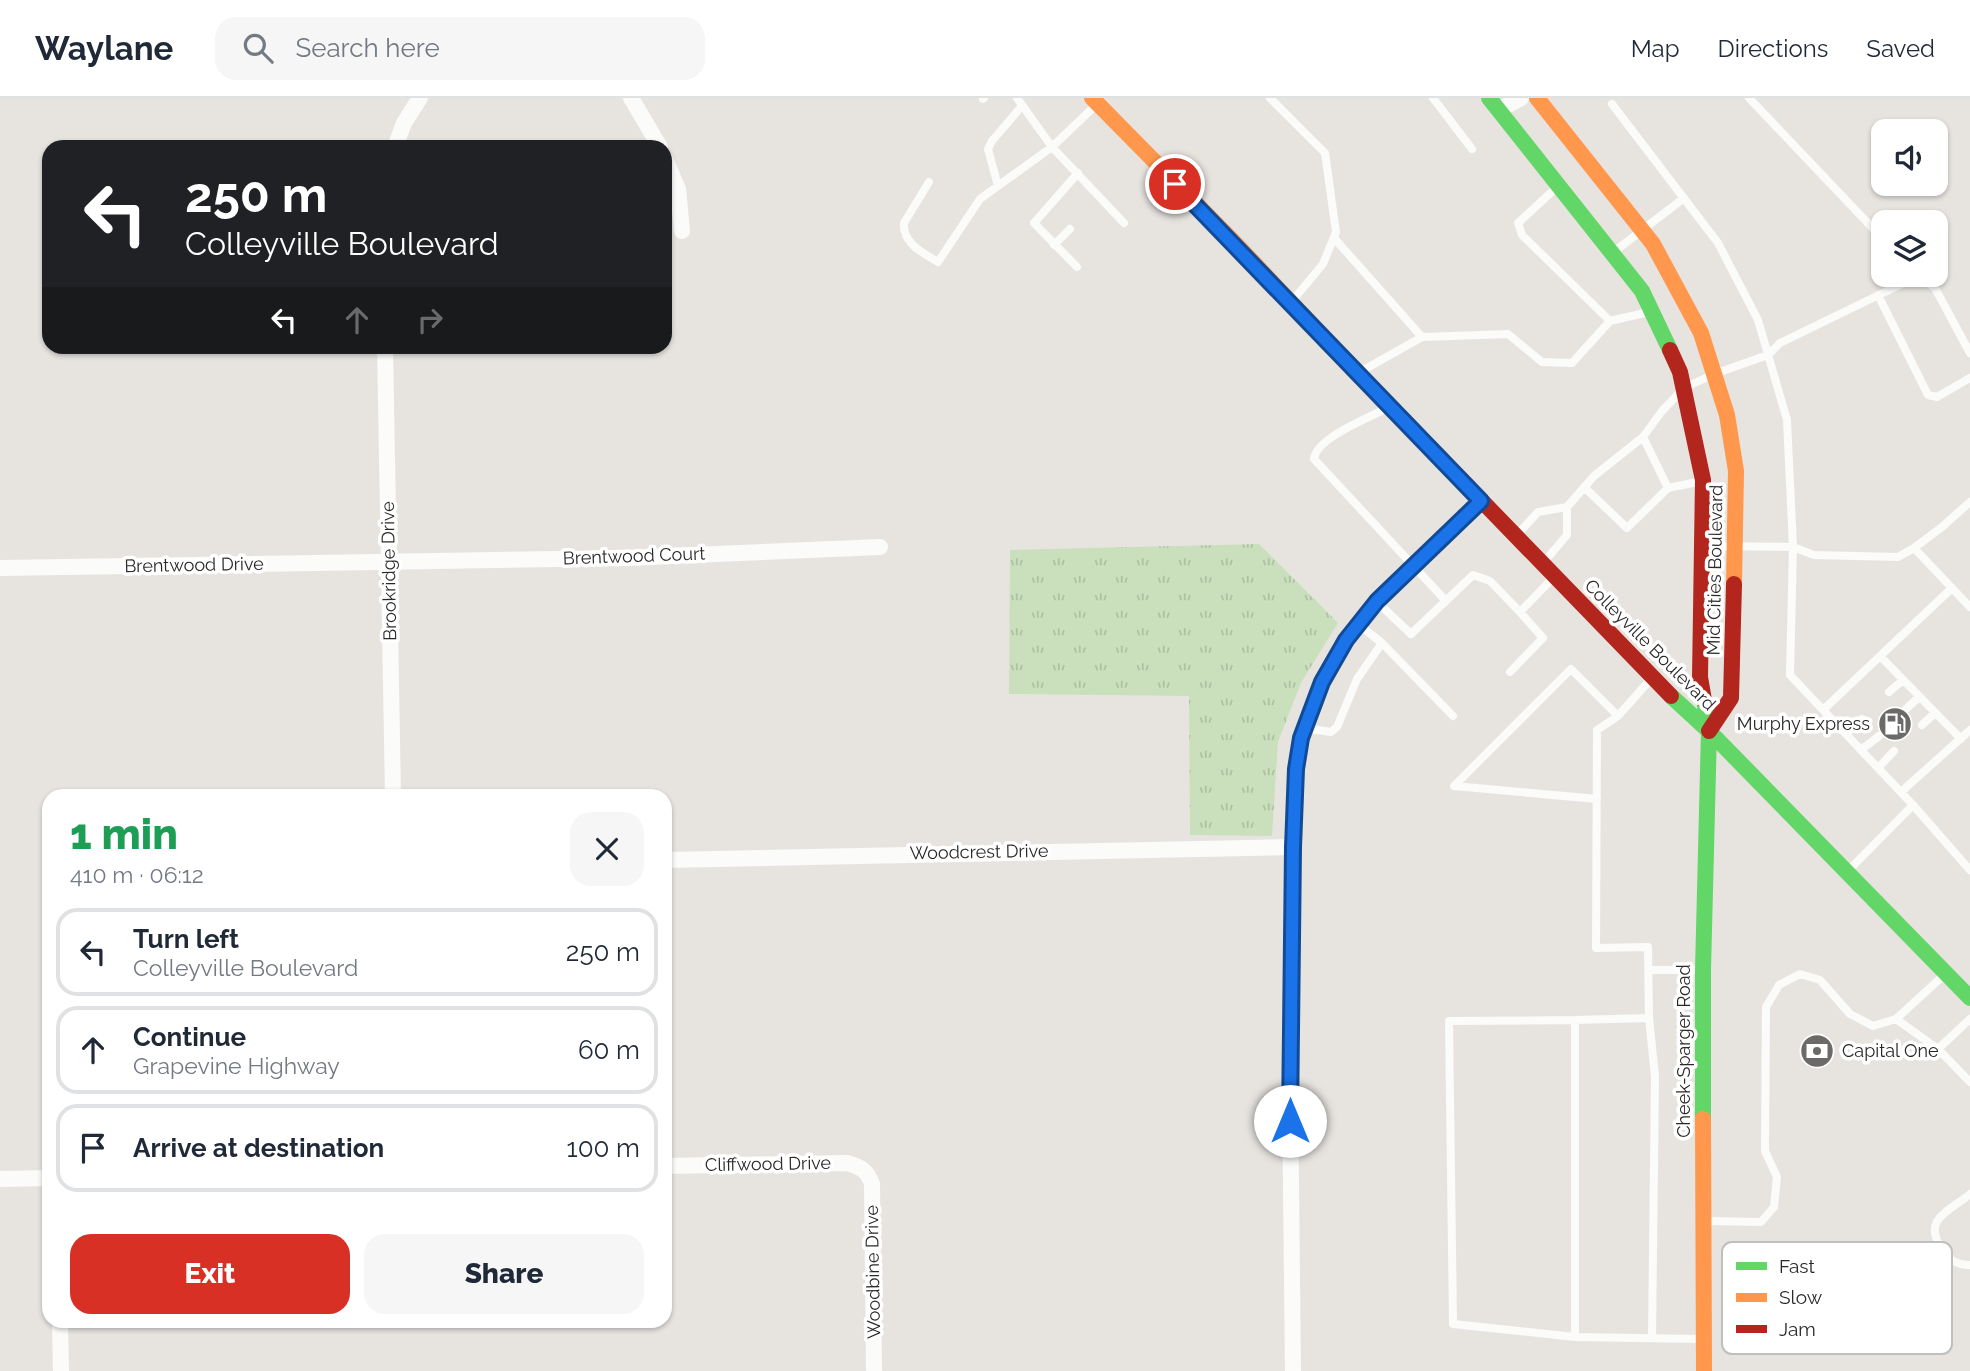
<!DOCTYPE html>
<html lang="en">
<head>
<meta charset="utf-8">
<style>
	body { margin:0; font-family:Raleway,sans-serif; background:#f6f6f7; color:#1f2937; height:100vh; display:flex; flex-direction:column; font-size:26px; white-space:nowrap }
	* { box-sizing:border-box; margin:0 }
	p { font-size:23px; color:#747a83 }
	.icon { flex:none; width:38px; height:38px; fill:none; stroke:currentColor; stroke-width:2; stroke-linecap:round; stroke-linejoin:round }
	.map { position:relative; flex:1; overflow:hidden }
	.sheet { position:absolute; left:42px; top:691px; width:630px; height:539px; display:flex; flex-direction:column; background:#fff; border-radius:21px; box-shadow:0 2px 5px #0004 }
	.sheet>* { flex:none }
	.top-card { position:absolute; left:42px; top:42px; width:630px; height:214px; border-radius:21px; box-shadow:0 2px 5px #0004; background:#202124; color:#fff; overflow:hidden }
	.buttons { position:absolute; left:1871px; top:21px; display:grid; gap:14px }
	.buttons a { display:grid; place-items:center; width:77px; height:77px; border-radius:14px; background:#fff; box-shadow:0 2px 5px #0004; font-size:35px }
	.pin { position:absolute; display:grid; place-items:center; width:60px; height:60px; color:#fff; margin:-30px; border:4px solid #fff; border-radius:50%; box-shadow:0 2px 7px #0007 }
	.me { position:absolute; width:77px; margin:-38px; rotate:0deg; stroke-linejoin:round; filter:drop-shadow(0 0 5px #0008) }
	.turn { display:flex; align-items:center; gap:24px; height:147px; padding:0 28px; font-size:32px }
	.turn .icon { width:91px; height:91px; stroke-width:2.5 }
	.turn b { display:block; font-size:49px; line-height:60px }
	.lanes { display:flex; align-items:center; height:66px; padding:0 28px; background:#0003; justify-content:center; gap:35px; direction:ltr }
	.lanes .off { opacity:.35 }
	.round { display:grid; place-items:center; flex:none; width:74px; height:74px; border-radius:21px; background:#f6f6f7 }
	.head { display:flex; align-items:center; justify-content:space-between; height:119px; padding:0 28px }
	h1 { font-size:42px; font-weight:800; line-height:52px; color:#1e9e55 }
	.primary-button { display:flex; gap:14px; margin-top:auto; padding:14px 28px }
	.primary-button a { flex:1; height:80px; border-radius:21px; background:#d93025; color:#fff; font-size:28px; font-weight:800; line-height:80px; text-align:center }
	.primary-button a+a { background:#f6f6f7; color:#1f2937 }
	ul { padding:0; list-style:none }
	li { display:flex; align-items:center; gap:21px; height:88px; margin:0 14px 10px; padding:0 14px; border:4px solid #e0e1e3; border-radius:21px }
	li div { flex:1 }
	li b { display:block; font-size:26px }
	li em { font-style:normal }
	header { display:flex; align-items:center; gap:42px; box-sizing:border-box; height:98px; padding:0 35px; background:#fff; border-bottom:2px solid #e0e1e3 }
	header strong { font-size:33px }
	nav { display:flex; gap:38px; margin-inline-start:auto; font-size:24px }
	.search { width:490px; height:63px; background:#f6f6f7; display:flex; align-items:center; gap:18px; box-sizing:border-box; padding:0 24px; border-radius:21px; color:#747a83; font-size:26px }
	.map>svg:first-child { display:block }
	.grass { fill:url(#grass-tufts) }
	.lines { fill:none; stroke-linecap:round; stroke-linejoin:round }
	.lane { stroke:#fbfbfa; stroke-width:8 }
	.street { stroke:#fbfbfa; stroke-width:16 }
	.fast { stroke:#63d668; stroke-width:16 }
	.slow { stroke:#ff974d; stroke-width:16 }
	.jam { stroke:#b3261e; stroke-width:16 }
	.route-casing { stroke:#114b97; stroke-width:18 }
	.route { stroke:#1a73e8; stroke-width:12 }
	.labels { text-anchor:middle; stroke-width:7; stroke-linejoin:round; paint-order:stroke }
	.street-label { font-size:18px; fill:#292929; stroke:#fff }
	.poi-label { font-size:18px; fill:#292929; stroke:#fff; text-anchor:end }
	.key { fill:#fff; stroke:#bfbfbf; stroke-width:2 }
	.key-label { font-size:19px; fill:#292929 }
</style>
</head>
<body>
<header>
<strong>Waylane</strong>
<div class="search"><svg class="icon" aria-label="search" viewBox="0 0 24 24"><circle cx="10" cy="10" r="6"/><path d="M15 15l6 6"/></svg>Search here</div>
<nav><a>Map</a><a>Directions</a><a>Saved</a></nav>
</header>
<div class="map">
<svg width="1970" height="1273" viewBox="0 0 1970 1273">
	<defs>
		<pattern id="grass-tufts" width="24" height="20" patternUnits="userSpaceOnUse" patternTransform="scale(1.75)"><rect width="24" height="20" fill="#cae0bc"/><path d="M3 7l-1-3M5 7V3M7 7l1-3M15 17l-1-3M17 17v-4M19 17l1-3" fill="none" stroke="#aec0a2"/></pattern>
	</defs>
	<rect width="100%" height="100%" fill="#e7e4e0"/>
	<path class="grass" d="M1259 446 1338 525 1301 585 1278 644 1272 738 1190 737 1189 598 1009 596 1010 452Z"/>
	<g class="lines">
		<path class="lane" d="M1017 0 1052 49 1124 125
			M1270 0 1325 55 1336 134 1323 166 1293 202
			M1433 0 1472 51
			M1749 0 1883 141
			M983 1 984 0
			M1612 6 1718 145 1758 222 1787 322 1793 449 1790 577 1913 707 1970 772
			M929 84 904 125C902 145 923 155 938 164L980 101 1052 49 1096 7
			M998 88 988 51 992 43 1021 9
			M1557 89 1518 125 1522 137 1610 223
			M1334 140 1422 239
			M1054 147 1070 131
			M1615 153 1684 100
			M1077 169 1034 125 1078 75
			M1918 178 1935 190 1970 255
			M1878 197 1928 297 1937 299 1970 280
			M1360 274 1422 239 1508 236 1542 264 1572 265 1610 223 1649 214
			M1385 311C1367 321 1316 340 1314 361L1446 503
			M1643 339 1668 390 1702 383
			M1584 389 1627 430 1668 390
			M1517 437 1538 414 1567 409 1594 378 1643 339 1662 313 1684 290 1714 276 1768 257 1780 245 1918 178 1917 177
			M1705 448 1793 449 1814 457 1898 459 1914 450 1942 429 1970 404
			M1914 450 1970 509
			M1544 464 1567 437V409
			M1376 503 1411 536 1473 477 1490 483 1520 514 1552 481
			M1358 526 1382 545 1453 618
			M1880 558 1961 641
			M1510 574 1543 540 1520 514
			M1649 583 1618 618 1597 632 1596 850 1648 849 1649 920 1575 922V1239L1701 1241
			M1889 594 1903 582
			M1906 611 1919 599
			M1823 612 1952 490
			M1922 627 1935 615
			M1304 630 1331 634 1337 629 1357 581 1382 545
			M1846 636 1862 621
			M1861 652 1879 638
			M1878 670 1894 653
			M1901 694 1970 632
			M1597 701 1454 688 1571 571 1618 618
			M1849 772 1913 707
			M1649 872H1700
			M1649 920 1655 978 1652 1240
			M1896 921 1938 951 1970 984
			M1938 951 1970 921
			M1970 1096C1950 1113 1921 1121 1942 1151 1949 1162 1957 1167 1970 1167
			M1706 1123 1761 1124 1774 1109 1777 1079 1765 1053 1766 909 1779 887 1800 876 1820 882 1850 916 1873 928 1896 921 1944 877
			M1575 1239 1453 1226 1449 923 1575 922"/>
		<path class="street" d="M631 0 660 49
			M1499 12 1521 0
			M395 49 404 25 420 0
			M665 61 678 91 682 133
			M385 248 393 698
			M0 470 624 460 880 449
			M665 762 1292 749
			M665 1068 847 1065C861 1069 867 1072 872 1086L874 1273
			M0 1081 49 1080
			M60 1223 61 1273
			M1293 1273 1290 995 1292 749 1296 671 1301 640 1322 584 1346 542 1376 503 1481 403"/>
		<path class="fast" d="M1489 0 1642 193 1670 252
			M1671 598 1709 633 1970 900
			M1703 1021V872L1709 633 1704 602"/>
		<path class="slow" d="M1092 0 1235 145 1353 270
			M1537 0 1653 146 1701 235 1727 317 1736 373 1734 486
			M1703 1021 1704 1273"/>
		<path class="jam" d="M1670 252 1680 274 1703 382 1700 579 1704 602
			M1353 270 1671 598
			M1709 633 1731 600 1734 486"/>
	</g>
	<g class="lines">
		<g class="route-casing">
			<path id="route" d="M1175 86 1481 403 1377 503 1346 542 1322 584 1301 640 1296 671 1293 749 1290 1023"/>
		</g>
		<use href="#route" class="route"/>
	</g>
	<defs>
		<g id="fuel-disc" transform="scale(1.75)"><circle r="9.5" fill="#6c6a69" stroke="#fff"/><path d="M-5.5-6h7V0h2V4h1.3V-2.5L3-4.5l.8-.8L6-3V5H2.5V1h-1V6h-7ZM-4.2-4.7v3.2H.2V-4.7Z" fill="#fff"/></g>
		<g id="bank-disc" transform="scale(1.75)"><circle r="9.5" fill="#6c6a69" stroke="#fff"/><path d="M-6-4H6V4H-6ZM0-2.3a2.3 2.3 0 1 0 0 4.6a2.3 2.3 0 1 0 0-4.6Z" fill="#fff"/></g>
	</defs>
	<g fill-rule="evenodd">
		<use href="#fuel-disc" x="1895" y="626"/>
		<use href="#bank-disc" x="1817" y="953"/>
	</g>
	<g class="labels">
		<g class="street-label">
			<text transform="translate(634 458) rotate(-2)" y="6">Brentwood Court</text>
			<text transform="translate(194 467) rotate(-1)" y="6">Brentwood Drive</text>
			<text transform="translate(1715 472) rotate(-89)" y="6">Mid Cities Boulevard</text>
			<text transform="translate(389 473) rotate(-91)" y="6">Brookridge Drive</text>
			<text transform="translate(1650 547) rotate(45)" y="6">Colleyville Boulevard</text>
			<text transform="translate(979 754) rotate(-1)" y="6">Woodcrest Drive</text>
			<text transform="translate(1684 953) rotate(-90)" y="6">Cheek-Sparger Road</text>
			<text transform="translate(768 1066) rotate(-1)" y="6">Cliffwood Drive</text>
			<text transform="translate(873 1174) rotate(-91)" y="6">Woodbine Drive</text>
		</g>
		<g class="poi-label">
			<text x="1870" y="632">Murphy Express</text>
			<text x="1842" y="959" text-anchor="start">Capital One</text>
		</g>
	</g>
	<rect x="1722" y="1144" width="230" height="112" rx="10" class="key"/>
	<rect x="1736" y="1164" width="31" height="8" fill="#63d668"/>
	<rect x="1736" y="1195" width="31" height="9" fill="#ff974d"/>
	<rect x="1736" y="1227" width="31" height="8" fill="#b3261e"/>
	<g class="key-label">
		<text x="1779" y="1175">Fast</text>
		<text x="1779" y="1206">Slow</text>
		<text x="1779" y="1238">Jam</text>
	</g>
</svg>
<div class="buttons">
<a><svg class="icon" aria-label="sound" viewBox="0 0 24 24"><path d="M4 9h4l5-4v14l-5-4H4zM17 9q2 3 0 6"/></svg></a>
<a><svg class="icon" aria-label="layers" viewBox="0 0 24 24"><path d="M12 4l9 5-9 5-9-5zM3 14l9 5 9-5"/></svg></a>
</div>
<div class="pin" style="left:1175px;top:86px;background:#d93025"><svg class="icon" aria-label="arrive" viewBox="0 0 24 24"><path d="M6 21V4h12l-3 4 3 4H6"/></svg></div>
<svg class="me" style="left:1290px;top:1023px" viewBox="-20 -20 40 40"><circle r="19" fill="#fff"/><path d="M0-13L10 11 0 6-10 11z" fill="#1a73e8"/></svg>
<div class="top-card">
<div class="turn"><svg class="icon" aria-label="left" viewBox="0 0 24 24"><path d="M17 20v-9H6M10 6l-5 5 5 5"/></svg><div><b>250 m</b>Colleyville Boulevard</div></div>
<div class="lanes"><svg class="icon" aria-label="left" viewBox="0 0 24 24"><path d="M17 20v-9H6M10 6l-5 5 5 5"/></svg><svg class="icon off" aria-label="ahead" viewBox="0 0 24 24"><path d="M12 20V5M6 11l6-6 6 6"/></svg><svg class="icon off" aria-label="right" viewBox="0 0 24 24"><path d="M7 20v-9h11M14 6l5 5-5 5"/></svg></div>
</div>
<section class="sheet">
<div class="head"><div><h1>1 min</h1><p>410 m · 06:12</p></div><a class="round"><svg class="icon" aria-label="close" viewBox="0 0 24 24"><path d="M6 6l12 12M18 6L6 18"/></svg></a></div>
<ul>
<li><svg class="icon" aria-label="left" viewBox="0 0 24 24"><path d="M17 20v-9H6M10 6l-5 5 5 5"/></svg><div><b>Turn left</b><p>Colleyville Boulevard</p></div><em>250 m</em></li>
<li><svg class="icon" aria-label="ahead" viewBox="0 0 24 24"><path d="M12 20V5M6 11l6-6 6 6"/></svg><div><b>Continue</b><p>Grapevine Highway</p></div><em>60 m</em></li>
<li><svg class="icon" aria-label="arrive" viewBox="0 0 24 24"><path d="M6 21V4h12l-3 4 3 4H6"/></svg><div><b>Arrive at destination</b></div><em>100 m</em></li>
</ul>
<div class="primary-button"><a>Exit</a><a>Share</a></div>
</section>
</div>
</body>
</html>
